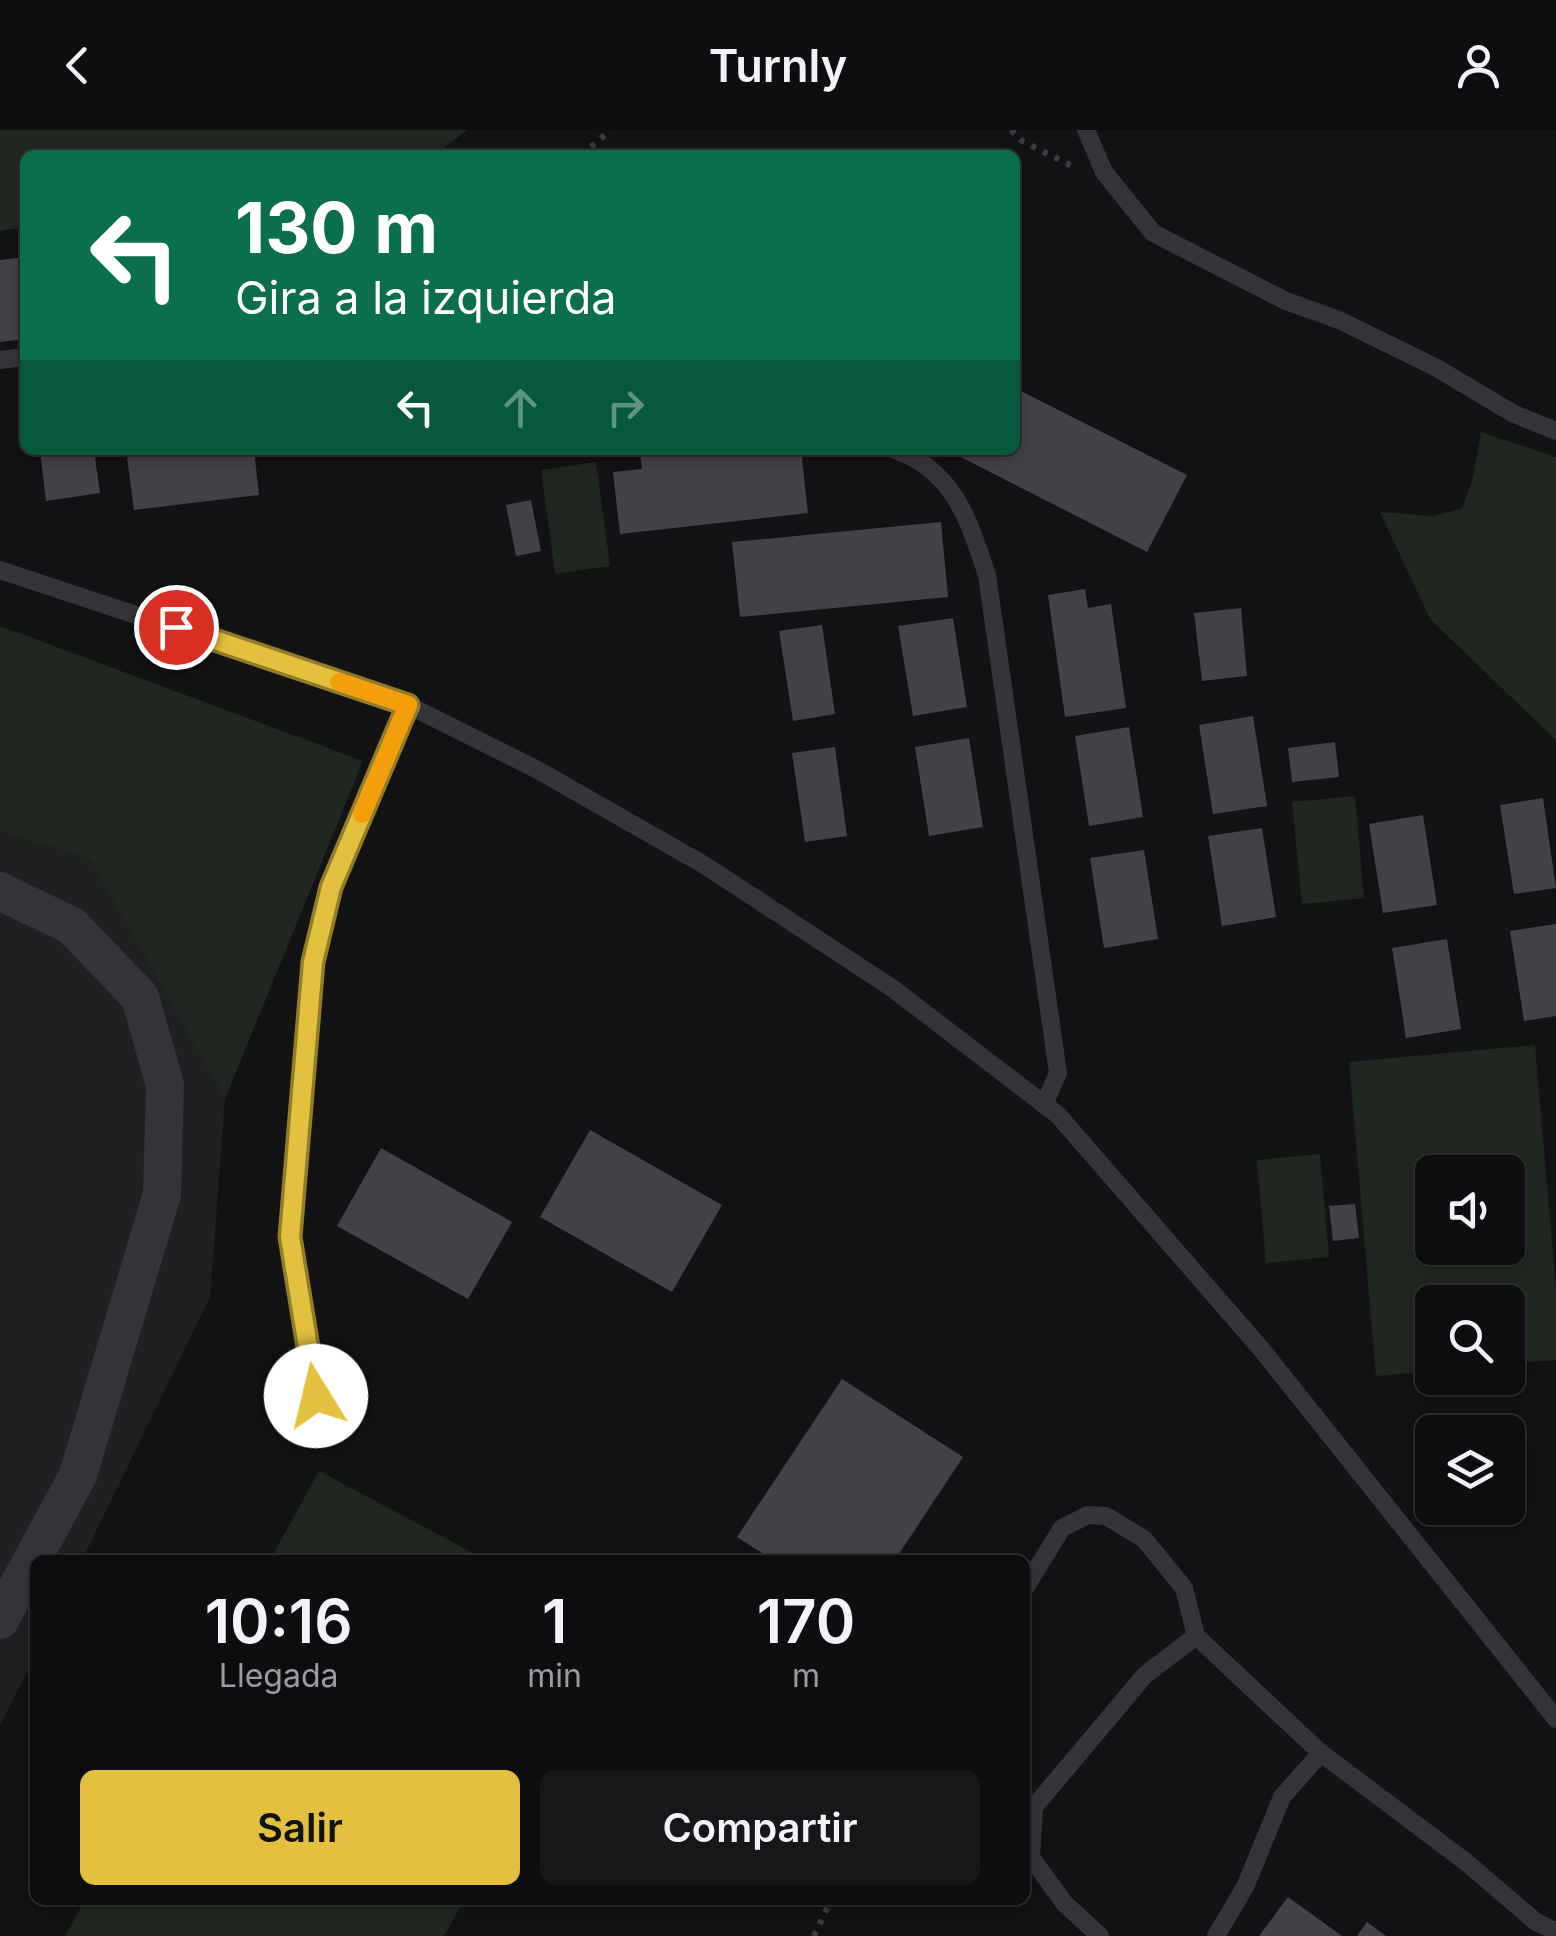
<!DOCTYPE html>
<html lang="es">
<head>
<meta charset="utf-8">
<style>
	body { margin:0; font-family:Inter,sans-serif; background:#171719; color:#f1f3f6; height:100vh; display:flex; flex-direction:column; font-size:38px; white-space:nowrap }
	* { box-sizing:border-box; margin:0 }
	p { font-size:32px; color:#9b9c9f }
	.icon { flex:none; width:55px; height:55px; fill:none; stroke:currentColor; stroke-width:2; stroke-linecap:round; stroke-linejoin:round }
	.map { position:relative; flex:1; overflow:hidden }
	.drawer { position:absolute; left:30px; top:1425px; width:1000px; height:350px; display:flex; flex-direction:column; background:#0e0e10; border-radius:15px; box-shadow:0 5px 15px #0003,0 0 0 2px #2e2e30 }
	.drawer>* { flex:none }
	.hud { position:absolute; left:20px; top:20px; width:1000px; height:305px; border-radius:15px; box-shadow:0 5px 15px #0003,0 0 0 2px #2e2e30; background:#0b6e4f; color:#fff; overflow:hidden }
	.tools { position:absolute; left:1415px; top:1025px; display:grid; gap:20px }
	.tools a { display:grid; place-items:center; width:110px; height:110px; border-radius:15px; background:#0e0e10; box-shadow:0 5px 15px #0003,0 0 0 2px #2e2e30; font-size:50px }
	.pin { position:absolute; display:grid; place-items:center; width:85px; height:85px; color:#fff; margin:-42px; border:5px solid #fff; border-radius:50%; box-shadow:0 2px 10px #0007 }
	.me { position:absolute; width:110px; margin:-55px; rotate:351deg; stroke-linejoin:round; filter:drop-shadow(0 0 8px #0008) }
	.turn { display:flex; align-items:center; gap:35px; height:210px; padding:0 50px; font-size:45px }
	.turn .icon { width:130px; height:130px; stroke-width:2.5 }
	.turn b { display:block; font-size:70px; line-height:85px }
	.lanes { display:flex; align-items:center; height:95px; padding:0 50px; background:#0003; justify-content:center; gap:50px; direction:ltr }
	.lanes .off { opacity:.35 }
	.eta { display:flex; justify-content:space-evenly; align-items:center; height:170px; text-align:center }
	.eta b { font-size:60px; font-weight:600; line-height:70px }
	.button { display:flex; gap:20px; margin-top:auto; padding:20px 50px }
	.button a { flex:1; height:115px; border-radius:15px; background:#e3c03d; color:#111; font-size:40px; font-weight:600; line-height:115px; text-align:center }
	.button a+a { background:#171719; color:#f1f3f6 }
	header { display:flex; justify-content:space-between; align-items:center; height:130px; padding:0 50px; background:#0e0e10; font-size:45px; font-weight:600 }
	.map>svg:first-child { display:block }
	.built { fill:#201f21 }
	.green { fill:#202721; fill-rule:evenodd }
	.building { fill:#424348 }
	.lines { fill:none; stroke-linecap:round; stroke-linejoin:round }
	.path { stroke:#3b3b40; stroke-width:6; stroke-dasharray:5 8; stroke-linecap:butt }
	.service { stroke:#343539; stroke-width:18 }
	.minor { stroke:#343539; stroke-width:38 }
	.route-casing { stroke:#947d28; stroke-width:25 }
	.route { stroke:#e3c03d; stroke-width:18 }
	.slow { stroke:#f59e0b; stroke-width:18 }
</style>
</head>
<body>
<header><svg class="icon" aria-label="back" viewBox="0 0 24 24"><path d="M15 5l-7 7 7 7"/></svg>Turnly<svg class="icon" aria-label="person" viewBox="0 0 24 24"><circle cx="12" cy="8" r="4"/><path d="M4 21q1-7 8-7t8 7"/></svg></header>
<div class="map">
<svg width="1556" height="1806" viewBox="0 0 1556 1806">
	<rect width="100%" height="100%" fill="#131315"/>
	<path class="built" d="M0 701 90 729 225 969 210 1167 82 1430H35V1527L0 1595Z"/>
	<path class="green" d="M0 0H467L435 25H25V97L0 101Z
		M1481 302 1556 327V610L1430 489 1380 382 1432 386 1462 379 1473 348Z
		M596 332 610 436 555 444 541 340Z
		M0 496 363 631 225 969 90 729 0 701Z
		M1355 666 1364 768 1302 774 1292 672Z
		M1535 915 1556 1159V1230L1508 1234V1172H1432V1241L1376 1246 1349 932ZM1508 1042V1118H1432V1042Z
		M1320 1024 1329 1127 1266 1133 1257 1030Z
		M319 1341 486 1430H270Z
		M85 1770H464L444 1806H65Z"/>
	<path class="building" d="M25 127V209L0 212V130Z
		M1015 258 1187 345 1147 422 947 320H1015Z
		M40 320H94L100 363 46 371Z
		M126 320H254L259 365 134 380Z
		M677 320H801L808 383 620 404 613 342 642 339 640 324Z
		M531 370 541 421 516 426 506 375Z
		M941 392 948 467 740 487 732 412Z
		M1085 459 1088 478 1111 474 1126 578 1065 587 1048 465Z
		M1241 478 1247 546 1202 551 1194 483Z
		M953 488 967 577 913 586 898 496Z
		M822 495 835 584 793 591 779 501Z
		M1253 586 1267 676 1213 684 1199 595Z
		M1129 597 1143 687 1089 696 1075 606Z
		M969 608 983 697 929 706 915 617Z
		M1335 612 1339 647 1292 652 1288 618Z
		M835 617 847 706 805 712 792 623Z
		M1543 668 1556 758 1514 764 1500 675Z
		M1423 685 1437 775 1383 783 1369 694Z
		M1262 698 1276 787 1222 796 1208 706Z
		M1144 720 1158 809 1104 818 1090 728Z
		M1556 794V886L1524 891 1510 801Z
		M1447 809 1461 899 1406 908 1392 818Z
		M590 1000 722 1075 672 1162 540 1087Z
		M381 1018 512 1092 468 1169 337 1096Z
		M1355 1074 1359 1108 1333 1111 1329 1076Z
		M842 1249 963 1327 895 1430H773L737 1407Z
		M1288 1767 1342 1806H1259Z
		M1367 1792 1386 1806H1357Z"/>
	<g class="lines">
		<path class="path" d="M1011 0 1022 11 1074 37
			M581 25 611 0
			M814 1806 831 1770"/>
		<path class="service" d="M1086 0 1104 42 1153 103 1286 171 1339 190 1435 237 1514 284 1556 301
			M0 230 25 227
			M895 320C954 340 969 391 987 445L1058 943 1044 975
			M0 440 408 575 536 639 706 736 892 858 1058 985 1262 1220 1556 1589
			M316 1266 290 1107 313 832 331 757 408 575
			M1025 1458 1062 1398 1088 1385 1106 1386 1144 1409 1184 1458 1196 1506 1145 1545 1034 1677 1031 1727 1064 1773 1100 1806
			M1196 1506 1321 1623
			M1216 1806 1245 1757 1282 1667 1321 1623 1466 1732 1536 1792 1556 1801"/>
		<path class="minor" d="M0 761 72 796 140 867 165 955 162 1064 78 1345 0 1490"/>
	</g>
	<g class="lines">
		<g class="route-casing">
			<path id="route" d="M176 497 408 575 331 757 313 832 290 1107 316 1266"/>
		</g>
		<use href="#route" class="route"/>
		<path class="slow" d="M339 552 408 575 362 684"/>
	</g>
</svg>
<div class="tools">
<a><svg class="icon" aria-label="sound" viewBox="0 0 24 24"><path d="M4 9h4l5-4v14l-5-4H4zM17 9q2 3 0 6"/></svg></a>
<a><svg class="icon" aria-label="search" viewBox="0 0 24 24"><circle cx="10" cy="10" r="6"/><path d="M15 15l6 6"/></svg></a>
<a><svg class="icon" aria-label="layers" viewBox="0 0 24 24"><path d="M12 4l9 5-9 5-9-5zM3 14l9 5 9-5"/></svg></a>
</div>
<div class="pin" style="left:176px;top:497px;background:#d93025"><svg class="icon" aria-label="arrive" viewBox="0 0 24 24"><path d="M6 21V4h12l-3 4 3 4H6"/></svg></div>
<svg class="me" style="left:316px;top:1266px" viewBox="-20 -20 40 40"><circle r="19" fill="#fff"/><path d="M0-13L10 11 0 6-10 11z" fill="#e3c03d"/></svg>
<div class="hud">
<div class="turn"><svg class="icon" aria-label="left" viewBox="0 0 24 24"><path d="M17 20v-9H6M10 6l-5 5 5 5"/></svg><div><b>130 m</b>Gira a la izquierda</div></div>
<div class="lanes"><svg class="icon" aria-label="left" viewBox="0 0 24 24"><path d="M17 20v-9H6M10 6l-5 5 5 5"/></svg><svg class="icon off" aria-label="ahead" viewBox="0 0 24 24"><path d="M12 20V5M6 11l6-6 6 6"/></svg><svg class="icon off" aria-label="right" viewBox="0 0 24 24"><path d="M7 20v-9h11M14 6l5 5-5 5"/></svg></div>
</div>
<section class="drawer">
<div class="eta">
<div><b>10:16</b><p>Llegada</p></div>
<div><b>1</b><p>min</p></div>
<div><b>170</b><p>m</p></div>
</div>
<div class="button"><a>Salir</a><a>Compartir</a></div>
</section>
</div>
</body>
</html>
